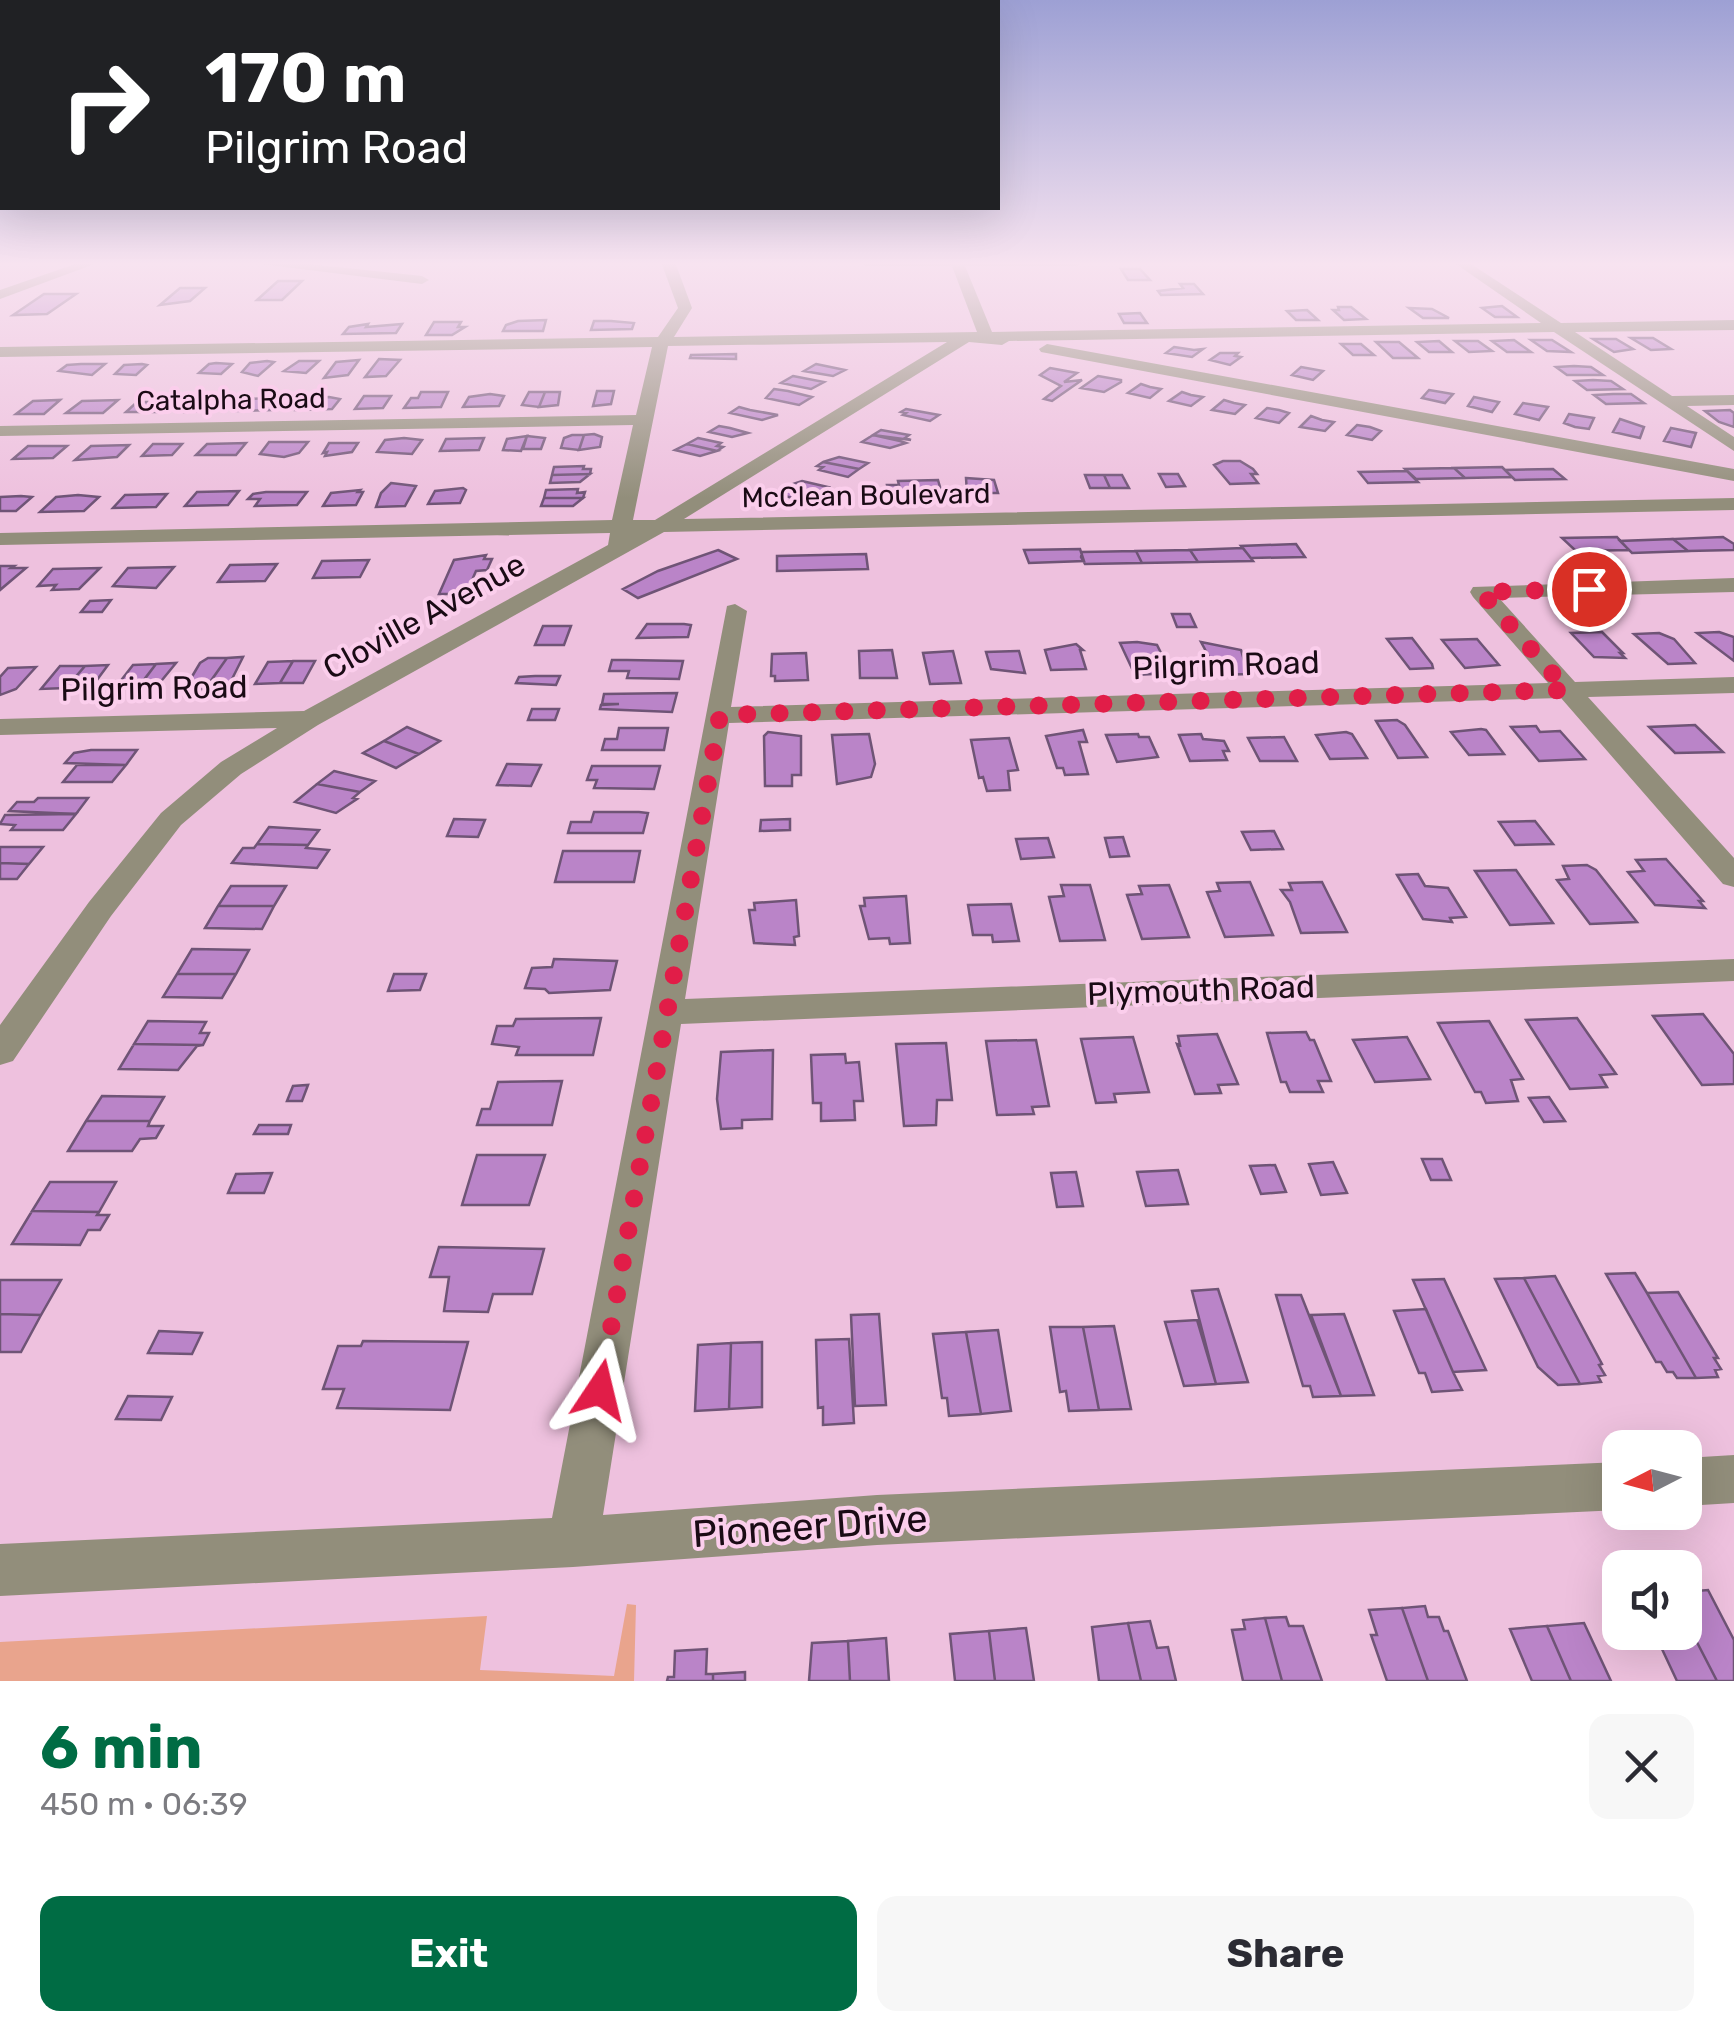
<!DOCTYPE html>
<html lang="en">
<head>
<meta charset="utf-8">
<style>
	body { margin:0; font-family:Rubik,sans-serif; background:#f7f7f7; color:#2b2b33; height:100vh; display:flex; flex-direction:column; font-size:38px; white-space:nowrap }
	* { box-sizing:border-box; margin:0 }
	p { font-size:32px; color:#7c7c81 }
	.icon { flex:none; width:55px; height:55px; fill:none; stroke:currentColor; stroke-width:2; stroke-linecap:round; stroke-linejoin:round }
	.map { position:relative; height:1681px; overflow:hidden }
	.side { display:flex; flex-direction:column; background:#fff; flex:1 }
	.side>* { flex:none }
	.banner { position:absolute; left:0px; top:0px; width:1000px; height:210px; box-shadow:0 10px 40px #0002; background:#202124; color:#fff; overflow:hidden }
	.needle { width:65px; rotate:264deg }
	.tools { position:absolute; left:1602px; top:1430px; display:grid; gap:20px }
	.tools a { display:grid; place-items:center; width:100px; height:100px; border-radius:20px; background:#fff; box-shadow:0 10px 40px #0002; font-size:50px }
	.pin { position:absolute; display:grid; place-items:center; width:85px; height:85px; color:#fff; margin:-42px; border:5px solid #fff; border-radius:50%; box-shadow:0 2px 10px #0007 }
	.me { position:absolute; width:110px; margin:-55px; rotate:10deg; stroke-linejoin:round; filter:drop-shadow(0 0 8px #0008) }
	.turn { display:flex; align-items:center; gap:35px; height:210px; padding:0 40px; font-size:45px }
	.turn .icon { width:130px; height:130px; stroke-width:2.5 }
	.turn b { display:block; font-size:70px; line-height:85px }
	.round { display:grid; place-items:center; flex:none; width:105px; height:105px; border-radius:20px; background:#f7f7f7 }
	.headline { display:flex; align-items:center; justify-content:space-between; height:170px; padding:0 40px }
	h1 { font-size:60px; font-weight:700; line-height:75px; color:#006c44 }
	.primary-button { display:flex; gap:20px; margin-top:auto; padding:20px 40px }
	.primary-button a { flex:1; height:115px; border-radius:20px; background:#006c44; color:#fff; font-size:40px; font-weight:700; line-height:115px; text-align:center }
	.primary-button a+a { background:#f7f7f7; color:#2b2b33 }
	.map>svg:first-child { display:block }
	.green { fill:#e9a48d }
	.building { fill:#ba84c8; stroke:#6f5476; stroke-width:2.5 }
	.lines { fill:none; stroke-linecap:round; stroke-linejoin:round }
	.minor { fill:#928e7b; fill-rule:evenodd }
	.route { stroke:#e11d48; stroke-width:18; stroke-dasharray:0 32.4 }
	.labels { text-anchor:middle; stroke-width:8; stroke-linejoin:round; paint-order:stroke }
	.far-street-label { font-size:28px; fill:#1a0b15; stroke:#fbceec }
	.street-label { font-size:32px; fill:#1a0b15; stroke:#fbceec }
	.near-street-label { font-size:38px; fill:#1a0b15; stroke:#fbceec }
</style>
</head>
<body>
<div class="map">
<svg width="1734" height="1681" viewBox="0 0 1734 1681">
	<rect width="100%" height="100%" fill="#eec1de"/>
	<path class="green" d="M627 1604 636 1605 634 1681H0V1642L487 1616 480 1670 614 1676Z"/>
	<path class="building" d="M1121 269H1140L1150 280H1128Z
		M278 281H302L282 300H257Z
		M1180 284H1194L1203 294 1161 295 1158 291 1183 288Z
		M180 288H205L190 301 160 305Z
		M44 294H76L47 314 13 315Z
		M1502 306 1517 317H1495L1482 308Z
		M1338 307H1351L1366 319 1344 320 1333 310H1339Z
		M1409 308 1432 309 1449 318H1423Z
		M1307 310 1318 320H1296L1287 311Z
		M1140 313 1147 323H1124L1119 314Z
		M546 320 543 331H503L506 325 518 321Z
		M594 321H611L634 323 632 329 591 330Z
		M434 322H461L458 327H465L452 335H426Z
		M368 324 366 327 402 324 396 333 343 334 349 327Z
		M1631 338H1653L1671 349 1651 350Z
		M1593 339H1616L1633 349 1614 352Z
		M1514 340 1531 352H1507L1492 341Z
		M1531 340H1552L1571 352 1547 351Z
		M1439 341 1452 352H1429L1417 342Z
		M1455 341H1478L1492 351 1469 352Z
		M1376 342H1399L1418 358H1393Z
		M1341 344H1361L1374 355H1353Z
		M1174 347 1194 350 1203 349 1192 357 1166 353Z
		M1220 353H1238L1235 356 1241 357 1230 365 1210 360Z
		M736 354V359L690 358 691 355Z
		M379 359 400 360 386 376 365 377Z
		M359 360 348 375 324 378 336 362Z
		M267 361 274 362 258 376 242 372 250 363Z
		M299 361H319L306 373 284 371Z
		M81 364H105L92 375 59 371 67 365Z
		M209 364 216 363 232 364 221 374 199 373Z
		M816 364 845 370 833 376 804 371Z
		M124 365 142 364 147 365 136 375 115 374Z
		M1574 366 1591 367 1603 375H1567L1556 367Z
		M1301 367 1323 371 1313 380 1292 375Z
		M1050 368 1077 373 1064 382 1082 380 1052 401 1044 399 1061 386 1040 375Z
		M793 376 824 382 811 389 781 383Z
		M1098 376 1121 380V382L1104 392 1081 388Z
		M1593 380 1611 381 1623 389 1587 390 1575 381Z
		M1141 384 1150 387 1161 389 1150 398 1128 393Z
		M774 389 788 391 812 397 799 405 766 398Z
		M1429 390 1453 394 1445 403 1422 398Z
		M597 391H614L611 404 593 406Z
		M421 392H448L441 407 404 408 411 398H418Z
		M529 392H545L539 407 522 405Z
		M545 392H560L558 405 539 407Z
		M1182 392 1191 395 1203 397 1191 406 1169 401Z
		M490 394 504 396 499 406 463 407 469 397Z
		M1613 394H1631L1644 403 1606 404 1594 395Z
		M364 396H391L383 408 355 409Z
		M201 397H227L214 411 186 412Z
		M329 397 340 399 332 409 296 410 304 399Z
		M1474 397 1499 402 1492 412 1468 406Z
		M271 398 281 400 273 410 236 411 247 399Z
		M60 400 44 414H16L33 401Z
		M118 400 103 413H66L82 401Z
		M1224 400 1234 403 1245 405 1235 414 1212 410Z
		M137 402H173L163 412H126Z
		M1523 403 1548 407 1539 420 1515 414Z
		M739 407 750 410 778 415 762 420 730 413Z
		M1267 408 1279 410 1289 413 1279 423 1256 418Z
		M906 409 939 415 930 421 903 415 906 413 901 412Z
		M1730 410 1734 413V427L1719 422 1705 411Z
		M1569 414 1594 418 1589 429 1575 427 1564 423Z
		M1311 416 1322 420 1334 422 1325 431 1300 427Z
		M1620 419 1644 427 1640 438 1613 432Z
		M1357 425 1370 427 1381 431 1372 440 1347 435Z
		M719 426 730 428 748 433 732 437 709 432Z
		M1671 428 1696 433 1691 447 1664 441Z
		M881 430 909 435 905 438 911 440 873 435Z
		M594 434 602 437 600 447 579 450 584 435Z
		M572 435H584L579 450 561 448 564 438Z
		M873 435 900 441 906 443 890 448 862 442Z
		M527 436 545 438 541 449H523Z
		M527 436 521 451 503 450 507 439Z
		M404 438 422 440 412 454 377 452 385 440Z
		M484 438 479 450 440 451 446 439Z
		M698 438 721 443 717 446 723 447 717 451 687 444Z
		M269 442H308L299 453 284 457 260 454Z
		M246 443 236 455H196L207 444Z
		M329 443H358L352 452 325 456 327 452 323 453Z
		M153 444H182L172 455 142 456Z
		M687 444 717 451 700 456 675 450Z
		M129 445 117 457 75 460 91 446Z
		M28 446H67L53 458 13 459Z
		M839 457 868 463 859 469 823 462Z
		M1223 461H1240L1253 469 1257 474H1251L1258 483 1230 484 1214 465Z
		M823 462 859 469 848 477 819 470 823 467 817 466Z
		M584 466 583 469H591L590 474 552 475 554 467Z
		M1502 467 1512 477 1465 478 1454 468Z
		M1454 468 1465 478 1416 479 1405 469Z
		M1553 469 1565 479 1515 480 1505 470Z
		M1407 471 1418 482 1368 483 1359 472Z
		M590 474 580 482 550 483 552 475Z
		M1159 474H1178L1185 486 1166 487Z
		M1085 475H1104L1110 488H1090Z
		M1104 475H1122L1129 488H1110Z
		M966 478 994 480 998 493H967Z
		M938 480 942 494H889L887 485H899L898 481Z
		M802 481 828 487 817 494 784 487Z
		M391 483 416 486 405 506 376 507 381 493Z
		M784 487 817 494 806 501 780 495 785 492 778 491Z
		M463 488 466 490 460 503 428 504 435 491Z
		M578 489 577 493 585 492 583 498H544L546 490Z
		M360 490 358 492H363L356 505 323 506 331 493Z
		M239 491 228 505 185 506 197 492Z
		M266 492H307L297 505 255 506 260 499H248L253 494Z
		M167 494 156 507 113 508 125 495Z
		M78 495 99 497 84 511 40 512 56 497Z
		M0 497 21 496 32 497 16 511H0Z
		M544 498H583L573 506H541Z
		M1617 537 1629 550 1576 551 1562 538Z
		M1723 537 1734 544V550L1688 551 1673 539Z
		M1673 539 1688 551 1632 553 1620 541Z
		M1296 544 1305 557 1251 558 1241 546Z
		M1243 548 1253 561 1198 562 1190 550Z
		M1080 549 1084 561 1029 563 1024 550Z
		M718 550 737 559 638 598 623 589 658 571Z
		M1190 550 1198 562 1142 563 1136 551Z
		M1136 551 1142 563 1085 564 1081 557 1082 552Z
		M866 554 868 569 777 571V556Z
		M486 555 484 559H492L487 570 476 571 466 594H439L454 560Z
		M369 560 360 577 313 578 322 561Z
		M277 564 265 581 218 582 230 565Z
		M0 566H14L11 568H26L0 590Z
		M174 567 156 588 113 586 128 568Z
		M100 568 79 589 52 590 56 585 38 586 53 569Z
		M111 600 102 612H81L90 601Z
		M1172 614H1190L1196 627H1177Z
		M647 624H684L691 625 688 637 637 638Z
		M543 626H571L564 645H535Z
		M1602 632 1623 653H1620L1625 658 1594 657 1571 633Z
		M1719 632 1734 637V661L1697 633Z
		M1659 633 1674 639 1695 663 1668 664 1634 634Z
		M1412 638 1432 664 1433 668 1410 669 1387 639Z
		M1477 639 1499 665 1465 668 1442 640Z
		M1137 642 1157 645 1171 673 1135 675 1120 643Z
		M1201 642 1241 650 1248 674 1219 675Z
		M1076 644 1083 650H1080L1086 669 1051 670 1045 650Z
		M892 650 897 678H860L859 651Z
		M953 651 961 683 930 684 923 653Z
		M1019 651 1025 673 991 669 986 652Z
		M806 653 808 680 775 681V676H771L772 654Z
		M243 657 229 685H208L227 658Z
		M208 658H227L205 689 184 690 200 663Z
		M612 660H627L683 661 679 679 627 678 629 671H609Z
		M293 661H315L303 683H280Z
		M293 661 280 683 255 684 268 662Z
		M176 663 153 691 135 692 156 664Z
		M156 664 139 686 116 687 133 665Z
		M108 665 91 688H66L85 666Z
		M60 666H85L66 688 41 689Z
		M36 667 16 689 0 695V677L8 668Z
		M535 676H560L556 685 516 683 519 677Z
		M677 693 672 712 600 709 601 705 619 704H602L604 694Z
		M532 709H559L555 720H528Z
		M1397 720 1405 725 1427 757 1398 758 1376 721Z
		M1695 725 1723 752 1675 753 1649 727Z
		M1536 726 1540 732 1560 731 1585 759 1539 761 1511 727Z
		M407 727 440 741 419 754 384 741Z
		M619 728H668L664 750H602L605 739H617Z
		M1481 729 1486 730 1504 754 1469 755 1451 732Z
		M1083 730 1087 742H1079L1088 774 1065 775 1063 768H1057L1046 736Z
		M768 732 801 736V775H792V786H765L764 736Z
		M1346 732 1352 734 1367 758 1330 759 1316 735Z
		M869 734 875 764 871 777 837 784 832 735Z
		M1138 734 1139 737H1149L1158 757 1117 762 1106 735Z
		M1201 734 1203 739 1224 741 1229 751H1223L1227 760 1190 761 1179 735Z
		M1284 737 1297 761H1260L1248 738Z
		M1009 738 1018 770 1008 771 1010 790 987 791 983 777 979 778 971 740Z
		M384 741 419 754 396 768 363 753Z
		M91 750H137L126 765 65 763 74 753Z
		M507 764 541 765 531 786 497 785Z
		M77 765H126L112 782H63Z
		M592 766H660L654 789 594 788 597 780H587Z
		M334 771 375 781 360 792 317 784Z
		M317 784 360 792 353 798 357 799 336 813 295 802Z
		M38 798H88L76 814 9 811 17 802H34Z
		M594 812H639L648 813 643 833H568L571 822H591Z
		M76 814 63 830H11L15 825 0 824 5 815Z
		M454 819 485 820 478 837 447 836Z
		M790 819V830L760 831 761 820Z
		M1535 821 1553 844 1515 845 1499 822Z
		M269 827 319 830 308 845 257 844Z
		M1274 831 1283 849 1251 850 1242 832Z
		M1123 837 1129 856 1110 857 1105 838Z
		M1048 838 1054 857 1021 859 1016 839Z
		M257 844 308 845 306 848 329 850 317 868 232 863 243 848H254Z
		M0 847H43L29 864 0 863Z
		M563 851H640L634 882H555Z
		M1666 859 1703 901H1699L1705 908 1655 905 1628 872 1644 871 1636 860Z
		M0 863 29 864 17 879H0Z
		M1587 865 1596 870 1637 922 1590 924 1557 880 1569 879 1563 866Z
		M1516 870 1553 923 1510 925 1475 871Z
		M1418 874 1425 886 1448 888 1466 917 1450 918 1452 922 1423 919 1397 875Z
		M1250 882 1273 935 1225 937 1207 892 1220 891 1217 883Z
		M1322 882 1347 932 1301 933 1290 902 1281 890H1292L1289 883Z
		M1061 885H1090L1105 940 1060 941 1049 897 1064 896Z
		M1169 885 1189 937 1142 939 1127 895 1142 894 1139 886Z
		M231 886H286L274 906H218Z
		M906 896 910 943 890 944 889 938 869 939 860 906H865L864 898Z
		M796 900 799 936 794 937 795 945 754 943 749 910H755L754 903Z
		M1011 904 1019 941 993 942 992 935H973L968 905Z
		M218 906H274L262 929 205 928Z
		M192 949 249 950 236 974H177Z
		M554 959 617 961 610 990 549 993 545 989 525 988 532 968 552 967Z
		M177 974H236L222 998 163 997Z
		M394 974H426L420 990 388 991Z
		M1703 1014 1734 1054V1084L1702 1085 1653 1016Z
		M601 1018 593 1055H516L519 1047 492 1044 497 1026H513L516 1019Z
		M1577 1018 1616 1074 1600 1075 1607 1087 1570 1089 1526 1020Z
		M148 1021 206 1022 200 1033H209L203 1045 134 1044Z
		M1489 1021 1523 1079 1511 1080 1518 1101 1486 1103 1481 1092H1475L1438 1023Z
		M1306 1032 1310 1040H1314L1331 1081H1318L1323 1092H1290L1286 1082H1281L1267 1033Z
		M1217 1034 1238 1084 1218 1085 1221 1093 1195 1094 1177 1044 1180 1045 1178 1036Z
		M1133 1037 1149 1092 1114 1094 1116 1102 1096 1103 1081 1039Z
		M1407 1037 1430 1079 1375 1082 1353 1040Z
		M1036 1040 1049 1106 1032 1107 1034 1114 997 1115 986 1041Z
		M946 1043 952 1100H937L936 1125 904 1126 896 1044Z
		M134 1044 203 1045 197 1046 178 1070 119 1069Z
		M773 1050 772 1119 742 1120V1128L721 1129 717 1099 721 1052Z
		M845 1054 846 1063 859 1062 863 1101H854L855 1120 821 1121V1103H813L811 1055Z
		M562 1081 552 1125H477L482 1109H490L498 1082Z
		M308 1085 302 1101H287L293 1086Z
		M102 1096 164 1097 150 1121H86Z
		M1549 1097 1565 1121 1544 1122 1529 1098Z
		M86 1121H150L148 1126H163L156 1138 140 1139 132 1151H68Z
		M259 1125H291L288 1134H254Z
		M477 1155H545L529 1205H462Z
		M1422 1159H1442L1451 1180H1431Z
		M1333 1162 1347 1193 1321 1195 1309 1164Z
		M1275 1165 1286 1192 1261 1194 1250 1166Z
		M1178 1170 1188 1204 1146 1206 1137 1172Z
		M1076 1172 1083 1206 1057 1207 1051 1173Z
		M272 1173 264 1193H228L236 1174Z
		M50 1182H116L99 1212 32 1211Z
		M32 1211 99 1212 97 1215H109L100 1230H88L80 1245 12 1244Z
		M439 1247 544 1249 532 1294H493L488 1312 444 1311 449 1277H430Z
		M1635 1273 1647 1293 1696 1378H1677L1673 1372H1667L1661 1362H1656L1606 1274Z
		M1555 1276 1602 1364 1599 1365 1605 1375 1598 1376 1601 1382 1580 1384 1524 1278Z
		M1524 1278 1580 1384 1558 1385 1538 1367 1495 1279Z
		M1444 1279 1486 1370 1453 1372 1413 1280Z
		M0 1280H61L41 1315 0 1314Z
		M1218 1289 1248 1382 1216 1384 1192 1291Z
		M1678 1292 1718 1358H1714L1721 1369 1715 1370 1718 1377 1696 1378 1647 1293Z
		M1276 1295H1301L1341 1396 1313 1397 1310 1386H1303Z
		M1426 1309 1453 1372 1462 1390 1432 1392 1425 1373H1419L1394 1311Z
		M0 1314 41 1315 21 1352H0Z
		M879 1314 886 1405 855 1406 851 1315Z
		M1344 1314 1374 1395 1341 1396 1311 1315Z
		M1197 1320 1216 1384 1184 1386 1165 1322Z
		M1114 1326 1131 1409 1099 1410 1083 1327Z
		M1050 1327H1083L1099 1410 1069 1411 1066 1391 1060 1392Z
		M998 1330 1011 1411 981 1414 966 1332Z
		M159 1331 202 1333 192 1354 148 1353Z
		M966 1332 981 1414 949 1416 947 1398H942L933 1334Z
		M849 1339 854 1423 823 1425V1407L818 1408 816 1340Z
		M363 1341 468 1342 450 1410 337 1408 344 1389H323L338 1346H361Z
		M762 1342V1407L729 1409 731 1343Z
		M731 1343 729 1409 695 1411 698 1345Z
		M128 1396 172 1397 161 1420 116 1419Z
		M1708 1590 1734 1640V1681H1717L1685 1619V1592Z
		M1425 1606 1428 1617H1439L1444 1631H1448L1467 1681H1428L1402 1608Z
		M1402 1608 1428 1681H1387L1371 1635H1377L1369 1610Z
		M1286 1617 1289 1626H1303L1322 1681H1282L1265 1618Z
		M1265 1618 1282 1681H1243L1232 1630 1245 1629 1243 1620Z
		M1685 1619 1717 1681H1677L1654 1632H1685Z
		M1150 1621 1157 1648 1168 1647 1176 1681H1141L1128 1623Z
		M1128 1623 1141 1681H1099L1092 1627Z
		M1584 1623 1611 1681H1571L1547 1626Z
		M1547 1626 1571 1681H1532L1510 1629Z
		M1026 1628 1034 1681H995L989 1631Z
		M989 1631 995 1681H955L950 1634Z
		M886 1638 889 1681H850L848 1641Z
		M848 1641 850 1681H809L812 1643Z
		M707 1649 706 1674H713V1681H667L668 1677H674L675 1651Z
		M745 1672V1681H713V1674Z"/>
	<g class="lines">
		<path class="minor" d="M81 262H100L0 299V290Z
			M244 262H290L422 276 429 280 422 284Z
			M661 262H675L692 308 674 337 977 332 952 266H865L859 262H1083L1077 266H965L992 332 1541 323 1453 262H1468L1561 323 1734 320V330L1575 332 1672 396 1734 395V405L1687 406 1734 437V451L1554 332 1009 341 1002 345 969 342 684 519 1734 498V510L664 532 318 725 241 774 181 825 111 916 13 1061 0 1065V1025L89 902 161 813 221 762 277 728 0 735V719L304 711 608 545 610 533 0 545V533L612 520 633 425 0 436V426L636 415 652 347 0 357V347L658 337 678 308ZM947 342 655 520H633L668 346Z
			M1047 344 1734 469V481L1041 352 1039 349Z
			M1734 578V592L1499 598 1575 682 1734 677V693L1588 697 1734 858V887L1723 884 1561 698 729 723 685 999 1734 959V981L681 1024 603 1515 877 1495 1620 1462V1510L877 1545 573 1567 0 1596V1544L552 1518 727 606 735 604 747 611 731 707 1548 683 1473 597 1470 592 1473 587Z
			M1734 1455V1503L1685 1506V1458Z"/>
	</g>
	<linearGradient id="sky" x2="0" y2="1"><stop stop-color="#9da0d4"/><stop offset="0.53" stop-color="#f7e3f0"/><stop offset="1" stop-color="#f7e3f0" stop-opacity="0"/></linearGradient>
	<rect width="1734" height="498" fill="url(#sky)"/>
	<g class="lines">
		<path class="route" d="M600 1390 720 715 1567 690 1481 592 1589 589"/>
	</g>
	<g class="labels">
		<g class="far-street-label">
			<text transform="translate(231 399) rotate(-1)" y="10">Catalpha Road</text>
			<text transform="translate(866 495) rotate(-1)" y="10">McClean Boulevard</text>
		</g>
		<g class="street-label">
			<text transform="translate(424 616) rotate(-29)" y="11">Cloville Avenue</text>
			<text transform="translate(1226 665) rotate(-2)" y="11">Pilgrim Road</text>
			<text transform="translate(154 688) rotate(-1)" y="11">Pilgrim Road</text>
			<text transform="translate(1201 990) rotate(-2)" y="11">Plymouth Road</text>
		</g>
		<g class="near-street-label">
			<text transform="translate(810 1526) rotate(-4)" y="13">Pioneer Drive</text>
		</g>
	</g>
</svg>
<div class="tools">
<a><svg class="needle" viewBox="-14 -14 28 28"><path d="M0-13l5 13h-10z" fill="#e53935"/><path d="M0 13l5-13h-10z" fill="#7c7c81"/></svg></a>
<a><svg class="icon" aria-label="sound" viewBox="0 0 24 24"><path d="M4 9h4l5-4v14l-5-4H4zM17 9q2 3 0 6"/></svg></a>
</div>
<div class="pin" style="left:1589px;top:589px;background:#d93025"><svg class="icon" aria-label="arrive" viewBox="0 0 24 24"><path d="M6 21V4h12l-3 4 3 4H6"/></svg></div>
<svg class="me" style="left:600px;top:1390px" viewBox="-20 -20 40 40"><path d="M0-17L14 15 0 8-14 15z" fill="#e11d48" stroke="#fff" stroke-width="4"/></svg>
<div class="banner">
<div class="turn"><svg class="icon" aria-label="right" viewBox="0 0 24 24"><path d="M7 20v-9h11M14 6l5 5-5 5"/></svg><div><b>170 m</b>Pilgrim Road</div></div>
</div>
</div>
<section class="side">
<div class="headline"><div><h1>6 min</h1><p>450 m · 06:39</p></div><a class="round"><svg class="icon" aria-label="close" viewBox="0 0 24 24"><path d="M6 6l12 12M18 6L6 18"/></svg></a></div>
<div class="primary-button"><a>Exit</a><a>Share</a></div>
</section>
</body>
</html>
